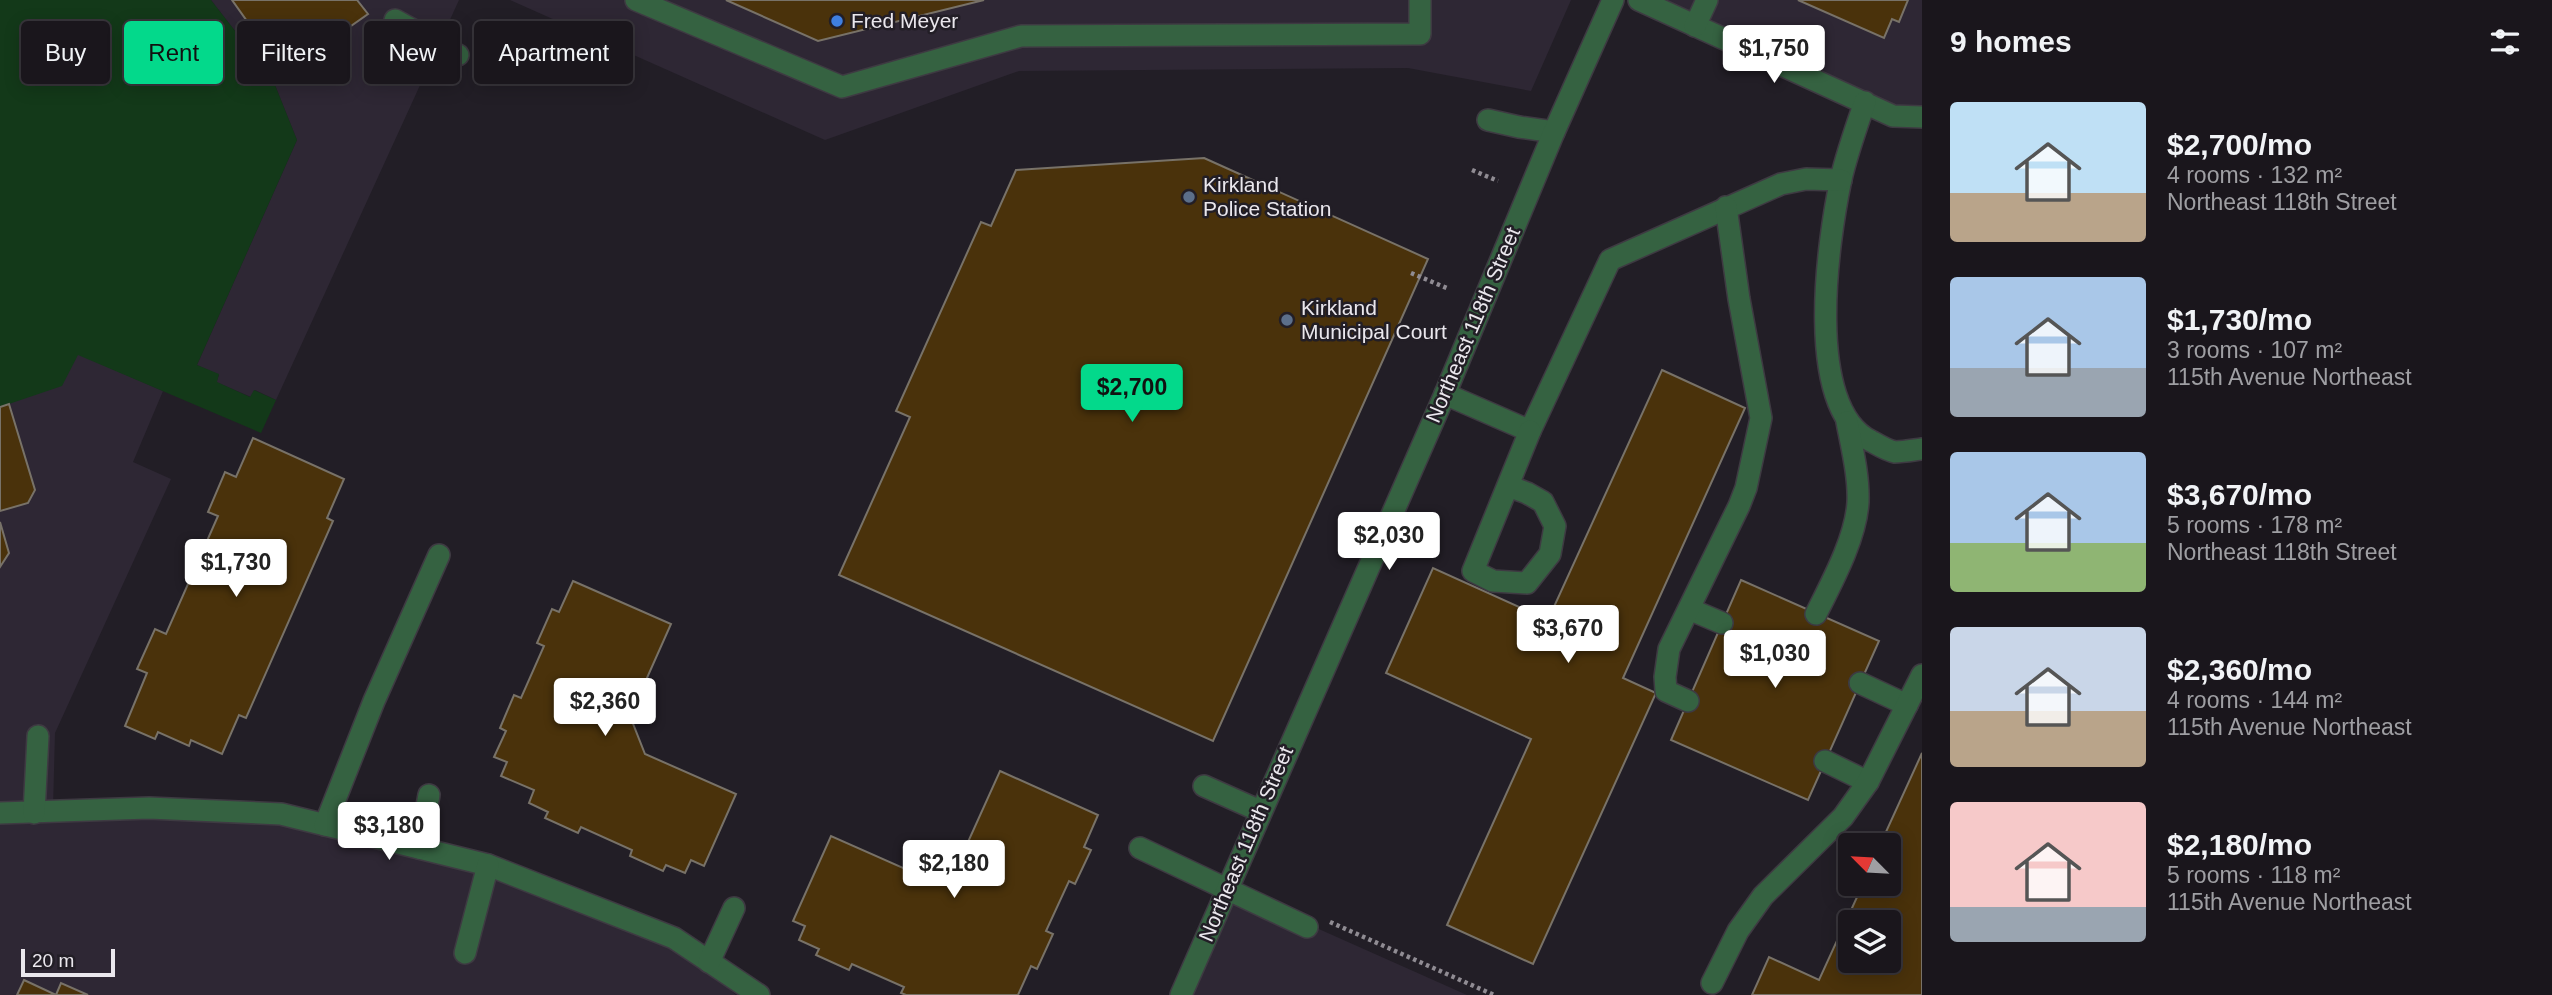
<!DOCTYPE html>
<html lang="en">
<head>
<meta charset="utf-8">
<style>
	body { margin:0; font-family:Arial,sans-serif; background:#231f25; color:#f1f3f6; height:100vh; display:flex; flex-direction:column; font-size:26px; white-space:nowrap }
	* { box-sizing:border-box; margin:0 }
	p { font-size:23px; color:#9f9fa3 }
	.icon { flex:none; width:38px; height:38px; fill:none; stroke:currentColor; stroke-width:2; stroke-linecap:round; stroke-linejoin:round }
	.map { position:relative; flex:1; overflow:hidden }
	.sheet { display:flex; flex-direction:column; background:#1a161c; width:630px }
	.sheet>* { flex:none }
	.top-card { position:absolute; left:21px; top:21px; width:665px; height:63px; display:flex; gap:14px }
	.needle { width:46px; rotate:294deg }
	.controls { position:absolute; left:1838px; top:833px; display:grid; gap:14px }
	.controls a { display:grid; place-items:center; width:63px; height:63px; border-radius:7px; background:#1a161c; box-shadow:0 4px 18px #0003,0 0 0 2px #38353b; font-size:35px }
	.scale { position:absolute; left:21px; bottom:18px; width:94px; box-sizing:border-box; padding-left:7px; border:4px solid #eae7ed; border-top:0; font-size:19px; line-height:24px; white-space:nowrap; color:#eae7ed; -webkit-text-stroke:5px #221e26; paint-order:stroke }
	.price { position:absolute; translate:-50% -60px; padding:0 16px; border-radius:7px; background:#fff; color:#222; font-size:23px; line-height:46px; filter:drop-shadow(0 2px 4px #0008) }
	.price::after { content:''; position:absolute; left:50%; top:42px; width:21px; height:16px; margin-left:-10px; background:inherit; clip-path:polygon(0 0,100% 0,50% 100%) }
	.price.current { background:#03d98b; color:#111 }
	ul { padding:0; list-style:none }
	li { display:flex; align-items:center; gap:21px; height:175px; padding:0 28px }
	li span { display:grid; place-items:center; flex:none; width:196px; height:140px; border-radius:7px; color:#555 }
	li>.icon { margin-inline-start:auto }
	span .icon { width:84px; height:84px; fill:#fffc; stroke-width:1 }
	li b { font-size:30px }
	h2 { display:flex; justify-content:space-between; align-items:center; height:84px; padding:0 28px; font-size:30px }
	.chip { padding:0 24px; border-radius:7px; background:#1a161c; box-shadow:0 4px 18px #0003,0 0 0 2px #38353b; font-size:24px; line-height:63px }
	.chip.current { background:#03d98b; color:#111 }
	main { display:flex; flex:1; min-height:0 }
	.map>svg:first-child { display:block }
</style>
</head>
<body>
<main>
<div class="map">
<svg width="1922" height="995" viewBox="0 0 1922 995">
	<rect width="100%" height="100%" fill="#221e26"/>
	<!-- built -->
	<g fill="#2e2734">
		<path d="M211 0H459L276 400 255 390 251 397 216 382 219 375 197 365 297 140 273 80Z"/>
		<path d="M510 0H1571L1531 91 1408 68 1019 71 825 140Z"/>
		<path d="M1639 0H1922V117Z"/>
		<path d="M78 354 163 391 133 462 171 479 55 733 53 809 281 814 429 844 674 938 736 995H0V407Z"/>
		<path d="M1227 888 1467 995H1181Z"/>
	</g>
	<!-- green -->
	<path fill="#133919" d="M0 0H211L273 80 297 140 197 365 219 374 217 382 250 397 254 390 276 400 261 433 78 355 62 386 0 407Z"/>
	<!-- building -->
	<g fill="#4a320b" stroke="#787268" stroke-width="2" fill-rule="evenodd">
		<path d="M232 0H357L368 14 284 73Z"/>
		<path d="M726 0H984L818 41Z"/>
		<path d="M1798 0H1908L1899 22 1892 19 1884 38Z"/>
		<path d="M1204 158 1428 259 1213 741 839 575 910 417 896 411 981 222 991 226 1016 170Z"/>
		<path d="M1662 370 1745 408 1623 678 1656 693 1533 964 1447 925 1531 739 1386 673 1433 568 1548 620Z"/>
		<path d="M9 404 35 490 28 503 0 511V407Z"/>
		<path d="M253 438 344 479 327 518 333 521 246 718 239 715 222 754 191 740 189 746 158 732 155 739 125 726 147 673 137 669 155 629 166 634 218 516 208 512 225 472 236 477Z"/>
		<path d="M0 522 9 553 0 567Z"/>
		<path d="M1741 580 1879 641 1808 800 1671 740Z"/>
		<path d="M573 581 671 624 630 716 645 754 736 794 704 866 691 860 685 873 666 865 663 871 630 856 632 850 581 827 578 833 545 818 548 812 529 803 534 790 501 776 507 762 494 757 506 731 500 728 514 695 521 698 544 646 537 643 552 609 559 612Z"/>
		<path d="M1922 753V995H1752L1769 957 1819 980 1863 884H1888V845H1880ZM1850 922H1888V961H1850Z"/>
		<path d="M1000 771 1098 815 1084 847 1091 850 1075 884 1069 881 1046 931 1053 934 1037 969 1031 966 1018 995H906L901 993 904 987 852 964 849 970 816 955 819 949 799 940 805 926 793 921 831 836 921 876 959 862Z"/>
		<path d="M24 980 56 995 61 983 88 995H17Z"/>
	</g>
	<g fill="none" stroke-linecap="round" stroke-linejoin="round">
		<defs>
			<g id="minor">
				<path d="M636 0 842 87 1021 36 1420 34V0"/>
				<path d="M1639 0 1893 116 1922 117"/>
				<path d="M395 20 458 55"/>
				<path d="M1695 26 1707 0"/>
				<path d="M1865 102C1856 128 1847 153 1841 179 1828 240 1803 408 1871 441 1878 445 1888 451 1895 452 1904 452 1914 450 1922 449"/>
				<path d="M1488 120 1519 127 1554 132"/>
				<path d="M1445 394 1530 431 1610 260 1781 184 1806 179 1841 180"/>
				<path d="M1508 486 1527 493 1543 502 1555 526 1550 554 1527 583 1493 581 1473 571 1530 431"/>
				<path d="M1689 609 1722 623"/>
				<path d="M1816 614C1832 582 1856 538 1858 502 1859 476 1852 448 1847 422"/>
				<path d="M1860 683 1907 705"/>
				<path d="M1688 701 1666 691 1665 677 1669 649 1739 506 1746 488 1761 418 1739 299 1726 207"/>
				<path d="M1825 761 1868 782"/>
				<path d="M1204 786 1260 811"/>
				<path d="M0 813 149 808 281 814 488 865 674 938 759 995"/>
				<path d="M34 813 38 736"/>
				<path d="M325 825 374 701 439 555"/>
				<path d="M419 848 429 795"/>
				<path d="M1140 848 1307 927"/>
				<path d="M465 953 488 865"/>
				<path d="M709 962 734 908"/>
				<path d="M1712 983 1738 931 1763 896 1843 817 1868 782 1922 675"/>
				<path d="M1181 995 1445 394 1554 132 1613 0"/>
			</g>
		</defs>
		<!-- minor casing -->
		<use href="#minor" stroke="#3e3a42" stroke-width="24"/>
		<!-- path -->
		<g stroke="#908c93" stroke-width="4.5" stroke-dasharray="3.5 3.5" stroke-linecap="butt">
			<path d="M1472 170 1498 181"/>
			<path d="M1411 273 1449 289"/>
			<path d="M1330 922 1494 995"/>
		</g>
		<!-- minor -->
		<use href="#minor" stroke="#356241" stroke-width="21"/>
	</g>
	<!-- markers -->
	<circle fill="#3f7fe0" stroke="#221e26" stroke-width="2.5" cx="837" cy="21" r="7"/>
	<g fill="#5c6f8a" stroke="#221e26" stroke-width="2.5">
		<circle cx="1189" cy="197" r="7"/>
		<circle cx="1287" cy="320" r="7"/>
	</g>
	<g text-anchor="middle" stroke-width="5" stroke-linejoin="round" paint-order="stroke">
		<!-- poi labels -->
		<g font-size="21" fill="#eae7ed" stroke="#221e26" text-anchor="start">
			<text x="851" y="28">Fred Meyer</text>
			<text x="1203" y="192">Kirkland<tspan x="1203" dy="24">Police Station</tspan></text>
			<text x="1301" y="315">Kirkland<tspan x="1301" dy="24">Municipal Court</tspan></text>
		</g>
		<!-- street labels -->
		<g font-size="21" fill="#eae7ed" stroke="#221e26">
			<text transform="translate(1473 325) rotate(-67)" y="7">Northeast 118th Street</text>
			<text transform="translate(1246 844) rotate(-67)" y="7">Northeast 118th Street</text>
		</g>
	</g>
</svg>
<div class="controls">
<a><svg class="needle" viewBox="-14 -14 28 28"><path d="M0-13l5 13h-10z" fill="#e53935"/><path d="M0 13l5-13h-10z" fill="#9f9fa3"/></svg></a>
<a><svg class="icon" aria-label="layers" viewBox="0 0 24 24"><path d="M12 4l9 5-9 5-9-5zM3 14l9 5 9-5"/></svg></a>
</div>
<div class="scale">20 m</div>
<b class="price" style="left:1774px;top:85px">$1,750</b>
<b class="price current" style="left:1132px;top:424px">$2,700</b>
<b class="price" style="left:1389px;top:572px">$2,030</b>
<b class="price" style="left:236px;top:599px">$1,730</b>
<b class="price" style="left:1568px;top:665px">$3,670</b>
<b class="price" style="left:1775px;top:690px">$1,030</b>
<b class="price" style="left:605px;top:738px">$2,360</b>
<b class="price" style="left:389px;top:862px">$3,180</b>
<b class="price" style="left:954px;top:900px">$2,180</b>
<div class="top-card">
<a class="chip">Buy</a>
<a class="chip current">Rent</a>
<a class="chip">Filters</a>
<a class="chip">New</a>
<a class="chip">Apartment</a>
</div>
</div>
<section class="sheet">
<h2>9 homes<svg class="icon" aria-label="filters" viewBox="0 0 24 24"><path d="M4 7h16M4 17h16"/><circle cx="9" cy="7" r="2"/><circle cx="15" cy="17" r="2"/></svg></h2>
<ul>
<li><span style="background:linear-gradient(#bfe0f5 65%,#b9a48a 0)"><svg class="icon" aria-label="home" viewBox="0 0 24 24"><path d="M3 11l9-7 9 7M6 9v11h12V9"/></svg></span><div><b>$2,700/mo</b><p>4 rooms · 132 m²</p><p>Northeast 118th Street</p></div></li>
<li><span style="background:linear-gradient(#a9c7e8 65%,#9aa5b1 0)"><svg class="icon" aria-label="home" viewBox="0 0 24 24"><path d="M3 11l9-7 9 7M6 9v11h12V9"/></svg></span><div><b>$1,730/mo</b><p>3 rooms · 107 m²</p><p>115th Avenue Northeast</p></div></li>
<li><span style="background:linear-gradient(#a9c7e8 65%,#8fb573 0)"><svg class="icon" aria-label="home" viewBox="0 0 24 24"><path d="M3 11l9-7 9 7M6 9v11h12V9"/></svg></span><div><b>$3,670/mo</b><p>5 rooms · 178 m²</p><p>Northeast 118th Street</p></div></li>
<li><span style="background:linear-gradient(#c9d6e8 60%,#b9a48a 0)"><svg class="icon" aria-label="home" viewBox="0 0 24 24"><path d="M3 11l9-7 9 7M6 9v11h12V9"/></svg></span><div><b>$2,360/mo</b><p>4 rooms · 144 m²</p><p>115th Avenue Northeast</p></div></li>
<li><span style="background:linear-gradient(#f6c9c9 75%,#9aa5b1 0)"><svg class="icon" aria-label="home" viewBox="0 0 24 24"><path d="M3 11l9-7 9 7M6 9v11h12V9"/></svg></span><div><b>$2,180/mo</b><p>5 rooms · 118 m²</p><p>115th Avenue Northeast</p></div></li>
</ul>
</section>
</main>
</body>
</html>
